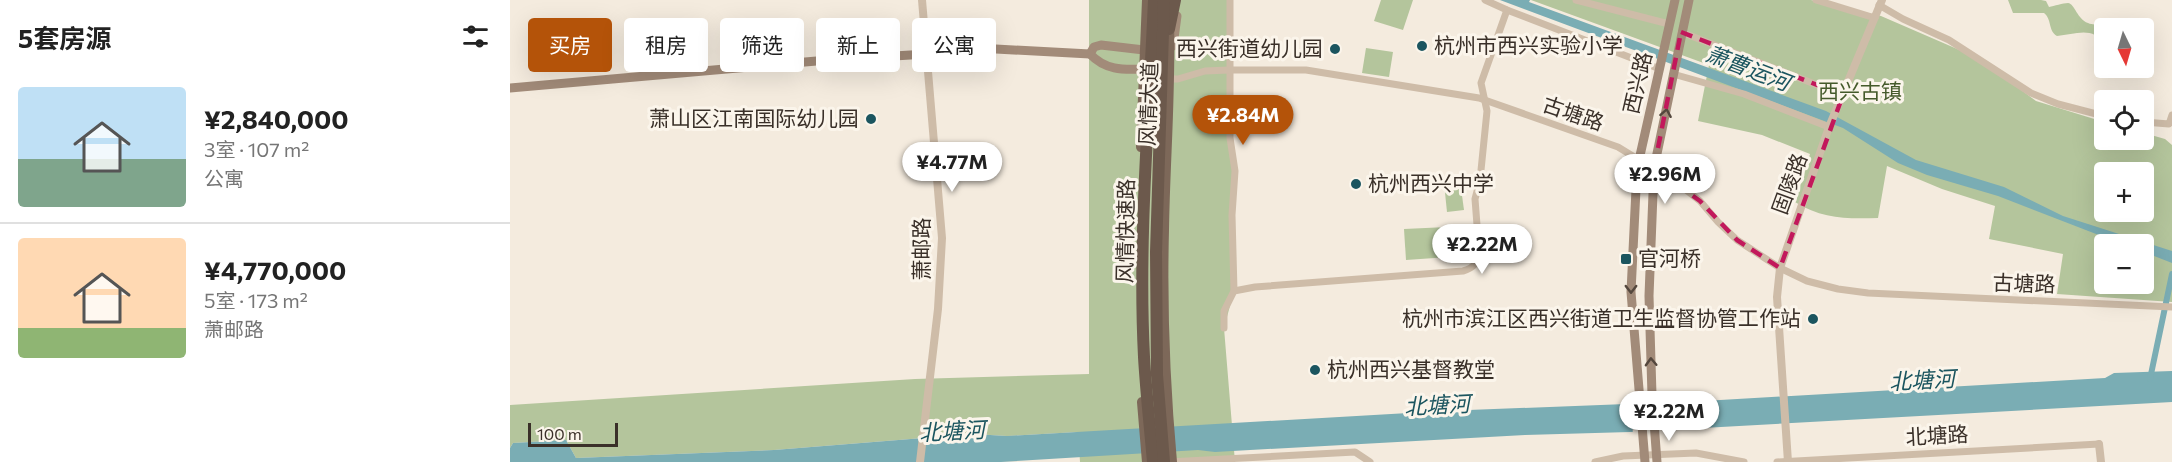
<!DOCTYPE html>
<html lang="zh">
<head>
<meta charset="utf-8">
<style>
	body { margin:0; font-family:Commissioner,"Noto Sans SC",sans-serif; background:#f2f2f2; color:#222; height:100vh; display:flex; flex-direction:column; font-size:22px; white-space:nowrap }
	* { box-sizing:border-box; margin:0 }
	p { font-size:20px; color:#767676 }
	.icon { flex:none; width:33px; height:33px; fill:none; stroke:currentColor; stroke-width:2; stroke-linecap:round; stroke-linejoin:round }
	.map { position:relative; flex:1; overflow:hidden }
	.side { display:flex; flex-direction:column; background:#fff; width:510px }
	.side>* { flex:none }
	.guide { position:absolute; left:18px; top:18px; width:570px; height:54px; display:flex; gap:12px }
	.needle { width:39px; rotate:175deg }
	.buttons { position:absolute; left:1584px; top:18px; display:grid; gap:12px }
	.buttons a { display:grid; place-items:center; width:60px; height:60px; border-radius:6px; background:#fff; box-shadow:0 6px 24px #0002; font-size:30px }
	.scale { position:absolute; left:18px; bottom:15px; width:90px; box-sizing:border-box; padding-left:6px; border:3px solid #3a3029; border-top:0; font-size:16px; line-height:21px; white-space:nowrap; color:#3a3029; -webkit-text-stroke:4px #fbf5eb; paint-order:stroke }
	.price { position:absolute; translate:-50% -51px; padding:0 14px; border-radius:21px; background:#fff; color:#222; font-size:20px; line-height:39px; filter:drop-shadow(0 2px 3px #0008) }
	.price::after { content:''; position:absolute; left:50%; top:36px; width:18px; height:14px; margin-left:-9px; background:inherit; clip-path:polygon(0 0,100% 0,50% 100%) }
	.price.on { background:#b45309; color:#fff }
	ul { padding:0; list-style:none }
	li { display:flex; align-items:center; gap:18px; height:150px; padding:0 18px }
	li+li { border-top:2px solid #e0e0e0 }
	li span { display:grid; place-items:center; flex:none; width:168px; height:120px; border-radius:6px; color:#555 }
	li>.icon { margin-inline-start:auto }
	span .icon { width:72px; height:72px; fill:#fffc; stroke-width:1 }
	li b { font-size:26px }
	h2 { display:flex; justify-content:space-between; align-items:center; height:72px; padding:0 18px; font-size:26px }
	.tag { padding:0 21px; border-radius:6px; background:#fff; box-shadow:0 6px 24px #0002; font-size:21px; line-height:54px }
	.tag.on { background:#b45309; color:#fff }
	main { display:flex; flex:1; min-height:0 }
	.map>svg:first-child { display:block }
</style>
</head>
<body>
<main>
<section class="side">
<h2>5套房源<svg class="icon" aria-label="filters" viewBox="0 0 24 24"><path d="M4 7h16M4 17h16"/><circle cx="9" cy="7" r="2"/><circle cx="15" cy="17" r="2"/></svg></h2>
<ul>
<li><span style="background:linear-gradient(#bfe0f5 60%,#7fa58c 0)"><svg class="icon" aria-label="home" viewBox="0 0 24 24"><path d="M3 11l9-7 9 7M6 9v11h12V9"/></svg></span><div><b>¥2,840,000</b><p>3室 · 107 m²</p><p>公寓</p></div></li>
<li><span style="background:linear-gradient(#ffd9b3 75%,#8fb573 0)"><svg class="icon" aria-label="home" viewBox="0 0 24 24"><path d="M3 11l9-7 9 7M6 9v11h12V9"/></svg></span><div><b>¥4,770,000</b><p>5室 · 173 m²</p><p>萧邮路</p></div></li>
</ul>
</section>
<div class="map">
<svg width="1662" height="462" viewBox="0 0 1662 462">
	<rect width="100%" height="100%" fill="#f4ebde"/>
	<!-- green -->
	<g fill="#b4c59c" fill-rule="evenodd">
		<path d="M579 0H720L719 70 725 171 724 291 714 328 725 462H570L568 432 497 436 463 434 264 450 66 458 56 440 3 443 0 448V405L405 379 579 374Z"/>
		<path d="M871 0H903L893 30 864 21Z"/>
		<path d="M1021 0H1301L1371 16 1468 58 1526 101 1594 122V140H1634V133L1655 139 1662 145V302L1547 294 1553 254 1479 239 1485 206 1432 189 1377 166 1368 218C1337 219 1312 219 1285 202L1300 154 1252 135 1188 121 1199 65ZM1594 172H1634V212H1594ZM1594 244H1634V284H1594Z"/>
		<path d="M1498 0H1531L1536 1 1539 7C1544 6 1553 3 1558 3 1565 4 1567 19 1578 23 1591 29 1603 13 1612 28H1594V44C1584 26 1565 34 1547 36 1538 31 1542 19 1534 13H1503Z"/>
		<path d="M856 48 883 52 879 77 852 73Z"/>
		<path d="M950 181 954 210 937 212 934 183Z"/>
		<path d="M937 227 939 257 896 260 894 229Z"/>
	</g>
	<!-- water -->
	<g fill="#7aadb4">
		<path d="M990 0H1020L1019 2 1316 111 1406 160 1494 187 1553 216 1662 251V263L1634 252V244H1612L1488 196 1417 175 1388 163 1333 128Z"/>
		<path d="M1662 371V402L1120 432 1015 435 705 452 688 450 491 462H0V448L3 443 56 440 66 458 264 450 463 434 497 436 933 411 1193 401 1595 378 1604 373Z"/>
	</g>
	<!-- pier -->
	<path fill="#f4ebde" d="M1150 400 1153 434 1123 435 1121 401Z"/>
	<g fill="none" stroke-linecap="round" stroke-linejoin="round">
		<!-- canal -->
		<path stroke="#7aadb4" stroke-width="6" d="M1640 379 1662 274"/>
		<!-- minor -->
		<g stroke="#cebca8" stroke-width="7">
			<path d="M720 0V138L725 171 722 215 724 291"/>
			<path d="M975 0 997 10 1150 69"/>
			<path d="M1066 0 1159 24"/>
			<path d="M1306 0 1365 18"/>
			<path d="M1369 5 1393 19 1439 40 1521 93 1548 104 1594 116"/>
			<path d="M1171 32 1333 95"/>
			<path d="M1163 74 1234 94 1319 127"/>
			<path d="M656 79H668L695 71 719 70H796L969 98 1108 147 1170 185 1190 201 1208 222 1227 240 1270 268 1297 281 1328 289 1358 293 1662 307"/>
			<path d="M1634 122 1659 124 1662 115"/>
			<path d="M714 328V311L724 291 745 287 953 271C964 268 969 262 969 251L965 199 970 180 977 111 971 83 997 10"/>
			<path d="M658 462 845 452 860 462"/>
			<path d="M1085 462 1113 456 1186 453 1234 462"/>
			<path d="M1267 462 1589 444"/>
		</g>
		<!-- tertiary -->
		<g stroke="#cebca8" stroke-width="8">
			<path d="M1589 444 1591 462"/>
			<path d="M410 462 428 309 432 238 412 0"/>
			<path d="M1278 462 1267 297 1270 268 1319 127 1372 0"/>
		</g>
		<!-- secondary -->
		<g stroke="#a28b79" stroke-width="9">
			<path d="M663 46 667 16"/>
			<path d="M633 69C612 70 595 70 580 54L584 47 591 45 634 50"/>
			<path d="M0 88 318 60 417 54 468 48 580 54"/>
			<path d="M1135 462 1121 292 1126 189 1129 160 1165 0"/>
			<path d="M1147 462 1142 395 1139 296 1144 168 1179 0"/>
		</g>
		<!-- primary -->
		<g stroke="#7d6859" stroke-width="10">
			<path d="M659 21C661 91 655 161 654 230 652 308 655 385 662 462"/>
			<path d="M631 147 637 0"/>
			<path d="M632 402 637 462"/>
		</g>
		<!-- trunk -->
		<g stroke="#6c594c" stroke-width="12">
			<path d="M659 29 665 0"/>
			<path d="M643 462C640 427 636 392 634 357 628 238 639 119 644 0"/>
			<path d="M654 462 647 375 646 252 654 0"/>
		</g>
	</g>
	<!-- one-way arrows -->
	<defs><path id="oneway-chevron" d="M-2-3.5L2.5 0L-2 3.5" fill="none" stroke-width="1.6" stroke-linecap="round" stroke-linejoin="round" transform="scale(1.5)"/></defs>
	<g stroke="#54473d">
		<use href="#oneway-chevron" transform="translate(1156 113) rotate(-80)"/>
		<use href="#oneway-chevron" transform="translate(1121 289) rotate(90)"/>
		<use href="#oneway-chevron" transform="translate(1141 362) rotate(-92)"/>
	</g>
	<!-- marked area -->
	<path fill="none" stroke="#c2185b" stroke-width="4.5" stroke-dasharray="12 8" stroke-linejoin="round" d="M1171 32 1333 95 1270 268 1227 240 1190 201 1144 168Z"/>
	<!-- markers -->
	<g fill="#1b555f" stroke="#fbf5eb" stroke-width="2">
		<circle cx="912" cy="46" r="6"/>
		<circle cx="825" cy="49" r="6"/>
		<circle cx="361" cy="119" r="6"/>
		<circle cx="846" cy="184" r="6"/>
		<rect x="1110" y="253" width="12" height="12" rx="3"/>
		<circle cx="1303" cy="319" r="6"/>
		<circle cx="805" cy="370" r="6"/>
	</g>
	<g text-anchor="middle" stroke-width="6" stroke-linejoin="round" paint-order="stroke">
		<!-- poi labels -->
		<g font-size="21" fill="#3a3029" stroke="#fbf5eb" text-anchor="start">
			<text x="924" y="53">杭州市西兴实验小学</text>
			<text x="813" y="56" text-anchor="end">西兴街道幼儿园</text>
			<text x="349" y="126" text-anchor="end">萧山区江南国际幼儿园</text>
			<text x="858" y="191">杭州西兴中学</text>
			<text x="1128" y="266">官河桥</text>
			<text x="1291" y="326" text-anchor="end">杭州市滨江区西兴街道卫生监督协管工作站</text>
			<text x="817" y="377">杭州西兴基督教堂</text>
		</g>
		<!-- street labels -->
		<g font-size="21" fill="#3a3029" stroke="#fbf5eb">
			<text transform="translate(1128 83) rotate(-77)" y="7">西兴路</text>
			<text transform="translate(639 104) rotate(-88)" y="7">风情大道</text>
			<text transform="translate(1063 114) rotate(19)" y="7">古塘路</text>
			<text transform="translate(1280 184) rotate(-70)" y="7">固陵路</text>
			<text transform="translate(616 231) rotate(-89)" y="7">风情快速路</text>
			<text transform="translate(412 249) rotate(-90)" y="7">萧邮路</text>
			<text transform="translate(1514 284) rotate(2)" y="7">古塘路</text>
			<text transform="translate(1427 436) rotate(-3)" y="7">北塘路</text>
		</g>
		<!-- park labels -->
		<g font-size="21" fill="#455a2b" stroke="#fbf5eb">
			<text x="1350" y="99">西兴古镇</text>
		</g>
		<!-- water labels -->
		<g font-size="22" font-style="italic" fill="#1b555f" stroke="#fbf5eb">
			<text transform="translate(1238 68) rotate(21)" y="8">萧曹运河</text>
			<text transform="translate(1412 380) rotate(-3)" y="8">北塘河</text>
			<text transform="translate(927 405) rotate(-3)" y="8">北塘河</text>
			<text transform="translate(442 431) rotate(-3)" y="8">北塘河</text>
		</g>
	</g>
</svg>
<div class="buttons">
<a><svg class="needle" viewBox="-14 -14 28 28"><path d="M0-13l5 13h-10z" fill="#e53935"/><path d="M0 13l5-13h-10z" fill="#767676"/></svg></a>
<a><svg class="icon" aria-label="locate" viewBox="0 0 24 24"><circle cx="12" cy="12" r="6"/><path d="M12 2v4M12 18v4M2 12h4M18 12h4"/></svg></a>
<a>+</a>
<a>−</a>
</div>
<div class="scale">100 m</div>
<b class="price on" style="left:733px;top:146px">¥2.84M</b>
<b class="price" style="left:442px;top:193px">¥4.77M</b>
<b class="price" style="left:1155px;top:205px">¥2.96M</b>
<b class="price" style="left:972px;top:275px">¥2.22M</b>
<b class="price" style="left:1159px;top:442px">¥2.22M</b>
<div class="guide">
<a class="tag on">买房</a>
<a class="tag">租房</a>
<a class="tag">筛选</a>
<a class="tag">新上</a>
<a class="tag">公寓</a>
</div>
</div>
</main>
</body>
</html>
